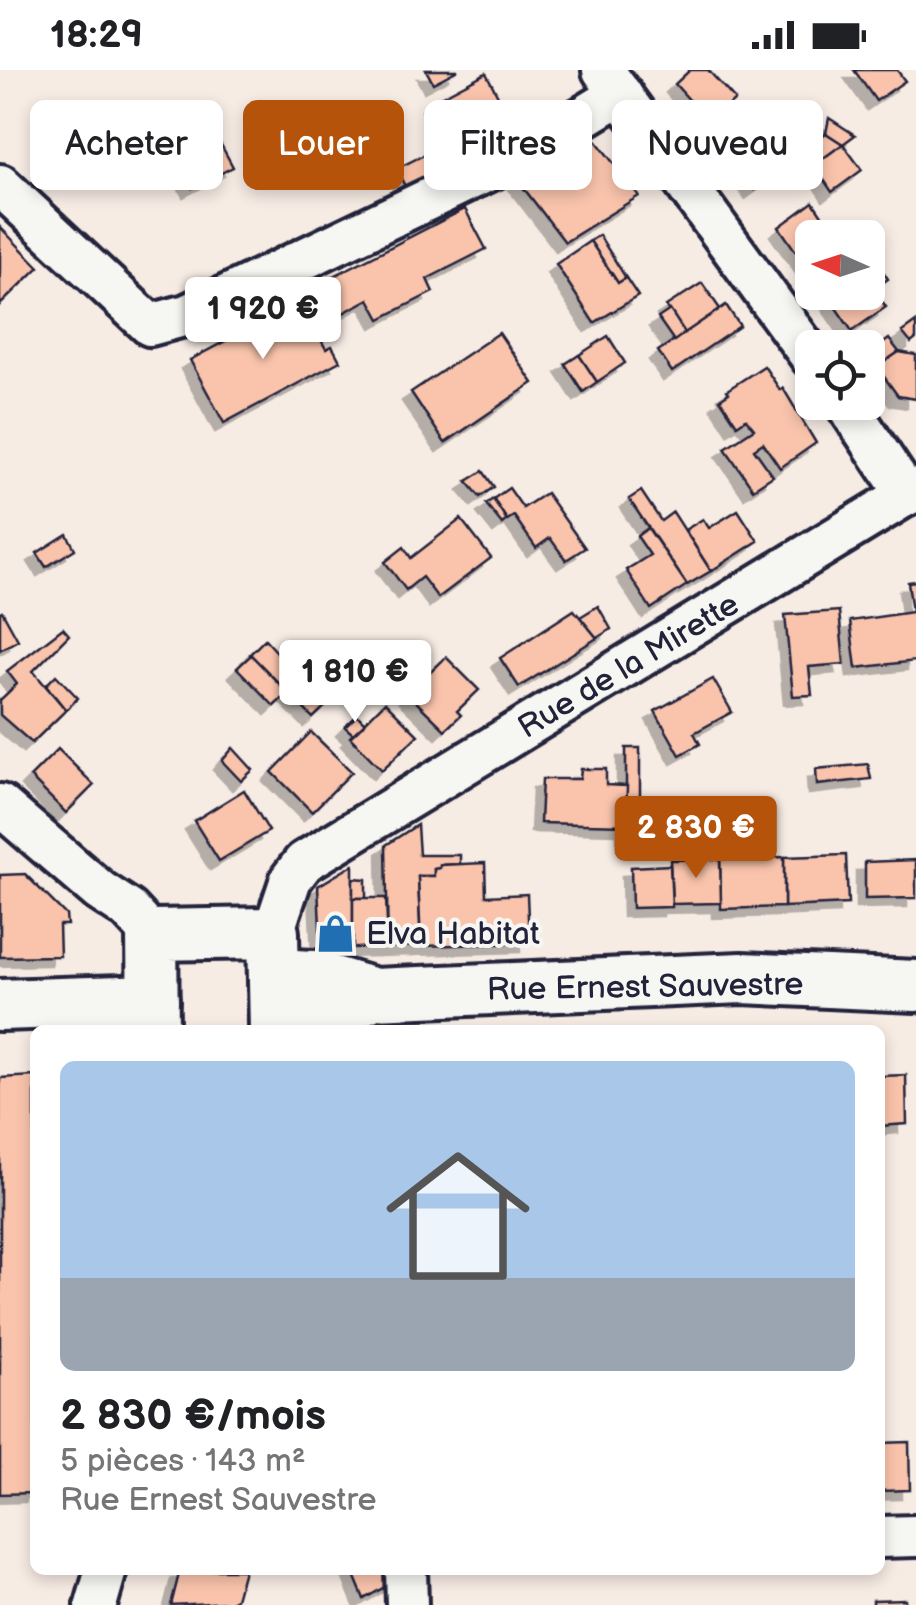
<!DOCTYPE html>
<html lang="fr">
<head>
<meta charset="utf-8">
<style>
	body { margin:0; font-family:"Balsamiq Sans",sans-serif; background:#f2f2f2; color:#202124; height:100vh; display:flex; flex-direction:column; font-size:38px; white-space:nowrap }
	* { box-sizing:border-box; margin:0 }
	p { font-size:32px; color:#757577 }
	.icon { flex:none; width:55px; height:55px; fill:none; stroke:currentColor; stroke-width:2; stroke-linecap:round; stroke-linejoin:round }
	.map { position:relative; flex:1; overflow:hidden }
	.details { position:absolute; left:30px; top:955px; width:855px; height:550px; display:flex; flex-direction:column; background:#fff; border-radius:15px; box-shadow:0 5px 15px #0003 }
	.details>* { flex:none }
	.guide { position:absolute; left:30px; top:30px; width:858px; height:90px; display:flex; gap:20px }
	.needle { width:65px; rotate:273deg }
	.fabs { position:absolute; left:795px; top:150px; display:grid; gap:20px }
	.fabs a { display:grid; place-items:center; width:90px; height:90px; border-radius:15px; background:#fff; box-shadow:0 5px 15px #0003; font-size:50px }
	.price { position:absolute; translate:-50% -85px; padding:0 22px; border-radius:10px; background:#fff; color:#222; font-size:32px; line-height:65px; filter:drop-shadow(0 2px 5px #0008) }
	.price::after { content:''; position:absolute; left:50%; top:60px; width:30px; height:22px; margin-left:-15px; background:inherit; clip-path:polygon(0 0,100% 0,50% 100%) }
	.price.active { background:#b45309; color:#fff }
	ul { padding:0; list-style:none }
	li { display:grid; align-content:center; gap:20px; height:530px; padding:0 30px }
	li+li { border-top:2px solid #e0e0e0 }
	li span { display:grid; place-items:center; height:310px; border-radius:15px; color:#555 }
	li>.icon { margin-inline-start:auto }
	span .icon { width:180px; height:180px; fill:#fffc; stroke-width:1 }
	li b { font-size:42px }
	.chip { padding:0 35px; border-radius:15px; background:#fff; box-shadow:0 5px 15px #0003; font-size:35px; line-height:90px }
	.chip.active { background:#b45309; color:#fff }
	.status { display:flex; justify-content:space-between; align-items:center; height:70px; padding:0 50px; background:#fff; direction:ltr }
	.status svg { height:28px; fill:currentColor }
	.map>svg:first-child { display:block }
</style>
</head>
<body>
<div class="status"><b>18:29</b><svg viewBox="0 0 49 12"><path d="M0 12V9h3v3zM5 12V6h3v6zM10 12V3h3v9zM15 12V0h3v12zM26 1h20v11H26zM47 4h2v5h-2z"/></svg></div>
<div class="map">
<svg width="916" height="1535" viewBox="0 0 916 1535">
	<defs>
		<filter id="shadow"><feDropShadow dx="-9" dy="9" stdDeviation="0" flood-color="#0004"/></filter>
	</defs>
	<rect width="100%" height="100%" fill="#f7ece4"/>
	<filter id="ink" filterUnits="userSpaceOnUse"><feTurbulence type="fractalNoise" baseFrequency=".01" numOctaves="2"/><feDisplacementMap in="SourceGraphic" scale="20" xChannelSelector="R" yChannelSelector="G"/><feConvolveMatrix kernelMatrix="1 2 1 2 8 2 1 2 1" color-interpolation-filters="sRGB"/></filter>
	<g filter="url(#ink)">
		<!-- building -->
		<g fill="#fac4ac" stroke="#22223b" stroke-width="2.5" filter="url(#shadow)">
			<path d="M426 0H458L433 13Z"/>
			<path d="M690 0H708L735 30 710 53 675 14Z"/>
			<path d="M854 0H897L905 11 876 31Z"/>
			<path d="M486 3 498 26 493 29 497 37 507 31 514 44 475 65 469 54 453 62 446 61 431 32Z"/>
			<path d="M567 33 639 126 565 172 489 73Z"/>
			<path d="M199 34 233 97 192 118 158 55Z"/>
			<path d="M760 46 790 89 826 63 843 74 799 106 790 94 754 120 721 74Z"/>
			<path d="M829 48 855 65 843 74 826 63Z"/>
			<path d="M843 74 862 100 832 122 814 95Z"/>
			<path d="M430 82 439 101 406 118 396 99Z"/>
			<path d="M813 132 837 168H812V205L779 157Z"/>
			<path d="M465 139 486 179 427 209 433 222 380 249 369 229 343 243 326 210Z"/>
			<path d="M0 157 39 197 0 235Z"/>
			<path d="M599 165 626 208 618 213 590 171Z"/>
			<path d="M590 171 618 213 626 208 638 226 594 253 556 194Z"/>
			<path d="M868 179 888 209 874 219 868 210Z"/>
			<path d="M868 210 886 237 852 261 825 222H868Z"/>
			<path d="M702 213 720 239 685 263 666 236Z"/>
			<path d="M300 231 326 279 332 276 340 291 224 353 190 290Z"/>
			<path d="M726 235 740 256 672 302 658 281Z"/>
			<path d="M670 240 685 263 674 271 658 248Z"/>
			<path d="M916 252V269L911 273 902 262Z"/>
			<path d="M499 263 533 313 445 373 411 322Z"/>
			<path d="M608 266 625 293 597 312 579 285Z"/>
			<path d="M889 269 899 282 877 297 869 284Z"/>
			<path d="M899 282 916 285V329L898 326 877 297Z"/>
			<path d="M579 285 597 312 583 322 565 294Z"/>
			<path d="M764 296 780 320 783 318 816 373 780 398 763 373 754 379 773 406 753 419 725 378 754 359 746 349 737 355 720 329 729 323 727 320Z"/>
			<path d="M483 401 494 417 480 427 467 411Z"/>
			<path d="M509 418 523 438 546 423 585 478 566 490 550 468 536 478 514 446 507 450 493 429Z"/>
			<path d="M641 421 661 451 673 442 711 501 687 515 629 429Z"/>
			<path d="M493 429 507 450 502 454 486 434Z"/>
			<path d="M738 440 758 471 711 501 685 460 703 449 709 458Z"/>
			<path d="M461 449 491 488 438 528 422 507 406 520 385 492 404 477 411 488Z"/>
			<path d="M648 458 687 515 651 539 626 500 650 485 637 466Z"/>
			<path d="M67 464 75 479 46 497 37 483Z"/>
			<path d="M916 511V591L856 598 850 551 912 542 908 512Z"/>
			<path d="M598 536 611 559 597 568 580 547Z"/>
			<path d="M574 540 597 568 519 617 500 588Z"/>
			<path d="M2 541 18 570 0 580V542Z"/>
			<path d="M839 541 844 594 809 597 812 625 793 626 785 545Z"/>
			<path d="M63 558 69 565 33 601 66 640 32 673 0 645V630L17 614 7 601Z"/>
			<path d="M265 569 308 616 311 613 330 632 313 648 250 584Z"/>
			<path d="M251 585 288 623 274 636 237 598Z"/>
			<path d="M446 587 479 620 457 641 461 645 445 660 408 624Z"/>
			<path d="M56 605 78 628 66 640 46 615Z"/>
			<path d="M713 609 732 642 694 663 700 674 680 685 655 641Z"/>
			<path d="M385 632 418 665 382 700 350 667Z"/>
			<path d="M357 645 365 653 353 664 345 657Z"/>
			<path d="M311 662 352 702 312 742 272 702Z"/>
			<path d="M233 678 253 700 241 711 222 691Z"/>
			<rect x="626" y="678" width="14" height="93"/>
			<path d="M58 679 94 715 66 743 30 707Z"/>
			<path d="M868 694 871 709 817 715 816 699Z"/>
			<path d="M581 699H606V715L627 716 626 755 540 753 542 709H580Z"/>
			<path d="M244 720 269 761 219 791 194 751Z"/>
			<path d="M417 755 419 785H460V794L440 795V798L434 799V806H418L421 876 388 877 386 775Z"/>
			<path d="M846 785 848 834 784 837V787Z"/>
			<path d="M784 787V837L721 839 720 789Z"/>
			<path d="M720 789 721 833 672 834 670 790Z"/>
			<path d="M916 790V828L865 829V792Z"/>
			<path d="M485 793 486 826 527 824 529 873 421 876 418 806H434V799L440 798V795Z"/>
			<path d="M353 795V878H321L318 816Z"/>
			<path d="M670 795 672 837 632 838 631 797Z"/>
			<path d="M25 804 66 845 67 855H59L60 886 0 887V805Z"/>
			<path d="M353 808 366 809V828H353Z"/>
			<path d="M353 828H386L388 877 353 878Z"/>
			<path d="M906 1005 907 1054 880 1056V1006Z"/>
			<path d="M35 1006V1423L0 1424V1008Z"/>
			<path d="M909 1372 910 1420 880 1421V1373Z"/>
			<path d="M180 1500H244L236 1529 231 1532 171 1535Z"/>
			<path d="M352 1500H393V1512L364 1529Z"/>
			<path d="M905 1529V1535H873V1530Z"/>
		</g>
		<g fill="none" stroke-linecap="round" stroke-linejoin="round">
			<!-- minor-tunnel -->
			<path stroke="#ccc4c2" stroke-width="40" stroke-dasharray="40 20" stroke-linecap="butt" d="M504 93 580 49"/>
			<defs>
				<g id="minor">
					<path d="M603 0 812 288"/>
					<path d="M580 49 621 24"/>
					<path d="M0 115 150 255 187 245 504 93"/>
					<path d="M845 332 907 425"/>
					<path d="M0 735 100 821 129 840 152 865"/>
					<path d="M273 863 291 809 304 792 916 419"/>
					<path d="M880 1467 916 1466"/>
					<path d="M406 1500 407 1535"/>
					<path d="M96 1535 106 1500"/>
				</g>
				<g id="major">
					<path d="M274 904 313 906 374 924 742 908 916 916"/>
					<path d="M0 935 153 930"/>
					<path d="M275 958 313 951 374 924"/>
					<path d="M153 960 152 865 273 863 275 960"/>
				</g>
			</defs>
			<!-- minor casing -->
			<use href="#minor" stroke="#22223b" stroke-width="48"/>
			<!-- major casing -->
			<use href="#major" stroke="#22223b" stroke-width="58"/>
			<!-- minor -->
			<use href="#minor" stroke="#f6f6f2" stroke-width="40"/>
			<!-- major -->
			<use href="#major" stroke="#f6f6f2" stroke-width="50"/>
		</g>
	</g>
	<!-- icons -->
	<defs>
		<symbol id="shop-bare" viewBox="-9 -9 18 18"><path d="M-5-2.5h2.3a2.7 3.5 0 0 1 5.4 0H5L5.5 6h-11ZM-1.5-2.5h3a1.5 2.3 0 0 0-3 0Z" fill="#1f6fb2" stroke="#f6f6f2" stroke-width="2.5" paint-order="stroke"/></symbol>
	</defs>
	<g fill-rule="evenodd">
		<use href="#shop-bare" x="308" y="836" width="55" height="55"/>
	</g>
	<g text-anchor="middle" stroke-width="8" stroke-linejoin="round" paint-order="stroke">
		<!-- street labels -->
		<g font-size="32" fill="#22223b" stroke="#f6f6f2">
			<text transform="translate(628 595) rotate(-31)" y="11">Rue de la Mirette</text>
			<text transform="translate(645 916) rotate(-1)" y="11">Rue Ernest Sauvestre</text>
		</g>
		<!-- poi labels -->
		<g font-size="32" fill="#22223b" stroke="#f6f6f2" text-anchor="start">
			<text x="366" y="874">Elva Habitat</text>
		</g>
	</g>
</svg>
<div class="fabs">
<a><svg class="needle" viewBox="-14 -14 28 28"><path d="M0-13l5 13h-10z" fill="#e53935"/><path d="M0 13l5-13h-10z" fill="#757577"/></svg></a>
<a><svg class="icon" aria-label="locate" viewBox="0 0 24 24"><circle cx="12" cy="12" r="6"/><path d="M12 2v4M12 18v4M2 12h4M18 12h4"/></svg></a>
</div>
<b class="price" style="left:263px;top:292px">1 920 €</b>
<b class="price" style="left:355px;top:655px">1 810 €</b>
<b class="price active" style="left:696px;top:811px">2 830 €</b>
<div class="guide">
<a class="chip">Acheter</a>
<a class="chip active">Louer</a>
<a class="chip">Filtres</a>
<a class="chip">Nouveau</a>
</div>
<section class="details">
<ul>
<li><span style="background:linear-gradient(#a9c7e8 70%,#9aa5b1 0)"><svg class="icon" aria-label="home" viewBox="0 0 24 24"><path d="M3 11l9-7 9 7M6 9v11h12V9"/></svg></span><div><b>2 830 €/mois</b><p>5 pièces · 143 m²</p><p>Rue Ernest Sauvestre</p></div></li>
</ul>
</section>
</div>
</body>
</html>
